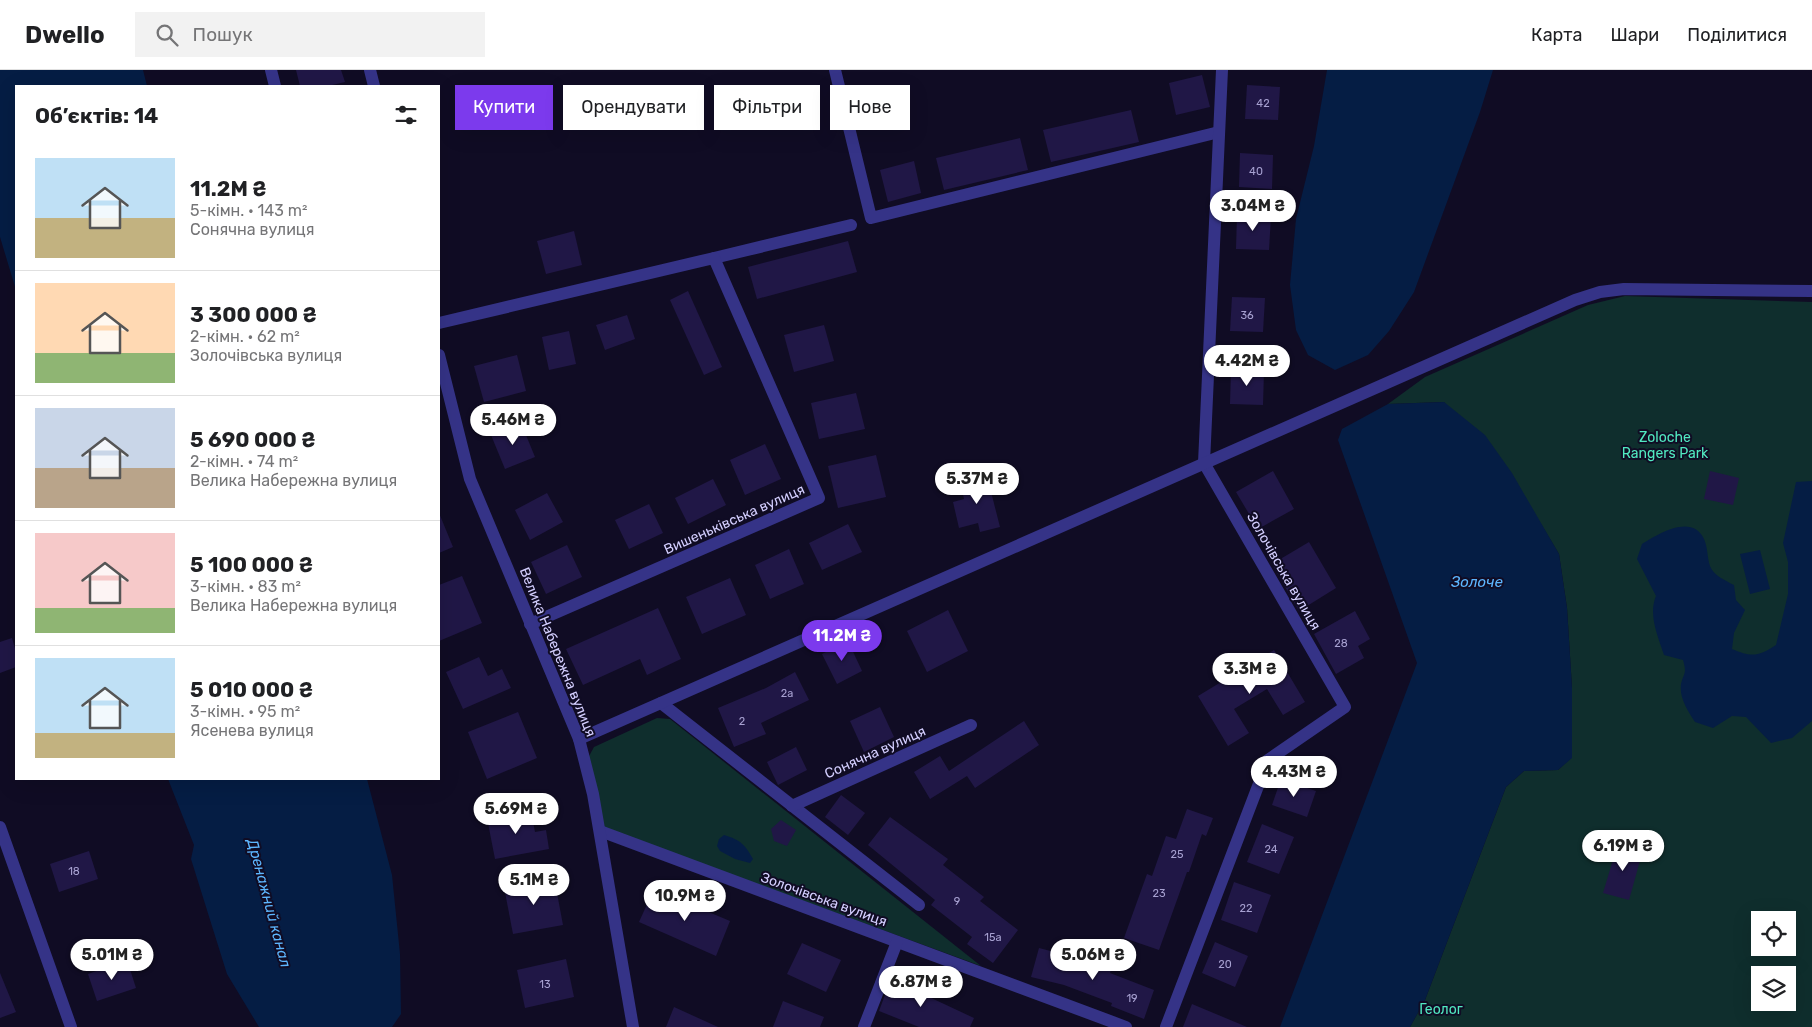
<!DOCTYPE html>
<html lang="uk">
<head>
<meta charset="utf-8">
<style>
	body { margin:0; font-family:Rubik,sans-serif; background:#f2f2f2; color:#202124; height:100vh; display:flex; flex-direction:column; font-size:19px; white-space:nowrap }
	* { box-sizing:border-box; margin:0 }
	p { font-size:16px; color:#757577 }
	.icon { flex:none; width:28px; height:28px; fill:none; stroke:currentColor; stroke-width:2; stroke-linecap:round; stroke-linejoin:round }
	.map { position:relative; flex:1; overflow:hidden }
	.panel { position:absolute; left:15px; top:15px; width:425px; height:695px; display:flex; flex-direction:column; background:#fff; border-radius:0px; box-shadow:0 5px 20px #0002 }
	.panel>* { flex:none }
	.hud { position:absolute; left:455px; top:15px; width:475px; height:45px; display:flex; gap:10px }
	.controls { position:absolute; left:1751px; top:841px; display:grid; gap:10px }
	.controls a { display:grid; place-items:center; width:45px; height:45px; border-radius:0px; background:#fff; box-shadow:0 5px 20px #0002; font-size:25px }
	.price { position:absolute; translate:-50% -42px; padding:0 11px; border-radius:18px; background:#fff; color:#222; font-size:16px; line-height:32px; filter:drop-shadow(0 1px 2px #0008) }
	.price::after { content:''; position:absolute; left:50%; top:30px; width:15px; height:11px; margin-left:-8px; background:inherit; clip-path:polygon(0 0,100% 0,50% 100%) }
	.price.on { background:#7c3aed; color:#fff }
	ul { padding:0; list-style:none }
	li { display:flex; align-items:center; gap:15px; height:125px; padding:0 20px }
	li+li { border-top:1px solid #e0e0e0 }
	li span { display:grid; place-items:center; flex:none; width:140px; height:100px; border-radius:0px; color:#555 }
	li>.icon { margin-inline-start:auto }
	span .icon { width:60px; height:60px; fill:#fffc; stroke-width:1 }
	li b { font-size:21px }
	h2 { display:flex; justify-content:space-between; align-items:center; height:60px; padding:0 20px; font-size:21px }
	.pill { padding:0 18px; border-radius:0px; background:#fff; box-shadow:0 5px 20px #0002; font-size:18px; line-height:45px }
	.pill.on { background:#7c3aed; color:#fff }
	header { display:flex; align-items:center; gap:30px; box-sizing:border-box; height:70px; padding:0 25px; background:#fff; border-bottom:1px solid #e0e0e0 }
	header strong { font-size:24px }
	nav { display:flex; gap:28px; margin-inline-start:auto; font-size:18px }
	.search { width:350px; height:45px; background:#f2f2f2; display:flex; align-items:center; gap:12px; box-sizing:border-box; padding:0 18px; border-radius:0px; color:#757577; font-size:19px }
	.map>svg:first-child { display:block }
</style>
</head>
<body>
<header>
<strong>Dwello</strong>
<div class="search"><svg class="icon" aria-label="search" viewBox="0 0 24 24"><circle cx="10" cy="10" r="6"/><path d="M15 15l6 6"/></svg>Пошук</div>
<nav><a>Карта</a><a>Шари</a><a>Поділитися</a></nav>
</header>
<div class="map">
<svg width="1812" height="957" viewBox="0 0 1812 957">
	<rect width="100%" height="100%" fill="#100c24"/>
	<!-- green -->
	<g fill="#0f2e2d" fill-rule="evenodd">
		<path d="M1625 226 1812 232V957H1410L1425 930 1506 717 1524 701 1558 700 1571 688 1572 618 1567 538 1559 484 1541 454 1444 332 1388 334 1425 307 1588 235ZM1760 850H1788V878H1760ZM1760 905H1788V932H1760Z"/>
		<path d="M657 648 670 649 981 896 604 758 588 688 594 677Z"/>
	</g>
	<!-- water -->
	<g fill="#051d44">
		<path d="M0 0H143L147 16H16V220L0 167Z"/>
		<path d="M1327 0H1493L1480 42 1414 222 1389 261 1368 285 1335 300 1308 285 1296 260 1290 215 1296 149 1314 76Z"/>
		<path d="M1444 332 1485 365 1512 403 1559 484 1567 538 1572 618V688L1558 700 1524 701 1506 717 1425 930 1410 957H1280L1417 593 1338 370 1342 359 1388 334Z"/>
		<path d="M1812 411V651L1792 668 1771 673 1746 647 1732 646 1713 658 1695 652C1688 641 1679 628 1681 614 1684 602 1687 604 1683 590L1664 585C1658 566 1648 545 1656 526L1637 489 1642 474C1658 464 1692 443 1704 469 1708 478 1707 487 1710 496 1713 505 1726 511 1734 515L1736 530 1745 540 1734 563 1732 579C1751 587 1758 587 1776 575L1788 524V492L1783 473 1796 412Z"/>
		<path d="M1760 480 1770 519 1750 524 1740 484Z"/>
		<path d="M168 709H367L392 805 400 884 401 944 392 957H259L227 904 191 789 194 775Z"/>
		<path d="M724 765C741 770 745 775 753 789L750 793 735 789 720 781 717 776 719 769Z"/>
	</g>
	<!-- building -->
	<g fill="#201746">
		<path d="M296 0H341L345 12 328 16H300Z"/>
		<path d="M1202 5 1210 37 1176 45 1169 13Z"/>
		<path d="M1247 15 1280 17 1278 50 1245 49Z"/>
		<path d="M1131 40 1139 72 1051 92 1043 60Z"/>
		<path d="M1020 68 1028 100 944 120 936 88Z"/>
		<path d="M1240 83 1273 85 1272 119 1239 117Z"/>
		<path d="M914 91 921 123 888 132 880 100Z"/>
		<path d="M1237 145 1271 146 1269 180 1236 179Z"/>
		<path d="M574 161 582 195 546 204 537 171Z"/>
		<path d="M848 171 857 202 757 229 748 197Z"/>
		<path d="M688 221 722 297 704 305 670 230Z"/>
		<path d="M1232 227 1265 228 1263 262 1230 261Z"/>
		<path d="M627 245 635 269 605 280 596 255Z"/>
		<path d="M824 255 834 291 794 302 784 265Z"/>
		<path d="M569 261 576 294 549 300 542 267Z"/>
		<path d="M517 285 526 321 484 332 474 296Z"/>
		<path d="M1231 300 1264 301 1263 335 1230 334Z"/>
		<path d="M856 323 865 359 819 369 811 333Z"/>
		<path d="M521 353 535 387 505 399 491 365Z"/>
		<path d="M765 374 781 409 745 425 730 390Z"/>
		<path d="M876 385 886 427 838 438 828 396Z"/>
		<path d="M1273 401 1294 439 1258 459 1236 422Z"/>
		<path d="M1710 401 1739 408 1733 435 1704 429Z"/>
		<path d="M987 406 1000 457 980 462 978 453 959 458 953 432 964 429 960 412Z"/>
		<path d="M713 409 726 435 688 454 675 428Z"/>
		<path d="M547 423 563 452 530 470 515 440Z"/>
		<path d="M649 434 663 463 629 479 615 450Z"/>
		<path d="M439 443 453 477 439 483Z"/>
		<path d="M848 454 862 482 822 500 809 473Z"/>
		<path d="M1309 472 1336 518 1299 541 1272 494Z"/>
		<path d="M567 475 582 507 546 524 531 492Z"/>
		<path d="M789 479 804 514 770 529 755 495Z"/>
		<path d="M462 506 482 553 439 571V515Z"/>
		<path d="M730 508 746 545 702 564 686 527Z"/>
		<path d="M658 538 681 589 647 605 640 589 583 615 566 579Z"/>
		<path d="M948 540 968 581 927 602 907 561Z"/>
		<path d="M1355 541 1370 569 1358 576 1364 588 1336 604 1314 564Z"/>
		<path d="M12 568 16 582V597L0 603V572Z"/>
		<path d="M848 571 862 601 837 614 822 584Z"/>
		<path d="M1274 580 1305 632 1283 645 1267 619 1234 639 1249 663 1228 676 1198 626Z"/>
		<path d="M479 587 488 606 502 599 511 618 463 639 446 602Z"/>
		<path d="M795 602 809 630 761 653 766 664 734 677 718 638 766 618Z"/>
		<path d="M880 637 894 667 864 682 850 651Z"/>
		<path d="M518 642 537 688 487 709 468 662Z"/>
		<path d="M1024 651 1039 675 975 718 967 706 930 729 914 702 940 686 949 701Z"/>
		<path d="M796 677 807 700 778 715 767 692Z"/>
		<path d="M1281 709 1316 721 1307 747 1272 735Z"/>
		<path d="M841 725 865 743 848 765 825 747Z"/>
		<path d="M1187 739 1213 748 1206 766 1202 764 1189 802H1187L1159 880 1124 868 1147 804 1152 806 1166 766 1176 769Z"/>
		<path d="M531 740 535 762 546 760 549 779 495 789 487 748Z"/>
		<path d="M890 747 948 789 943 795 984 827 980 831 1018 860 993 893 967 874 972 867 931 835 935 830 868 775Z"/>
		<path d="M781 750 796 760 787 776 774 771 771 759Z"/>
		<path d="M1262 754 1294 767 1279 804 1247 792Z"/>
		<path d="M1618 773 1643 780 1629 830 1603 823Z"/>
		<path d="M89 781 98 809 59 822 50 794Z"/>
		<path d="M554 807 563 855 513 864 504 817Z"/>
		<path d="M1234 812 1271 825 1257 863 1221 850Z"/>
		<path d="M654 819 730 851 716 886 639 852Z"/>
		<path d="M1215 872 1248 886 1235 917 1202 903Z"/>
		<path d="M802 873 841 890 826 922 787 904Z"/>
		<path d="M1039 878 1085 890 1111 900 1110 903 1154 920 1144 949 1111 936 1112 933 1064 915 1031 907Z"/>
		<path d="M566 889 574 927 525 938 517 900Z"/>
		<path d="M127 890 136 918 97 931 88 904Z"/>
		<path d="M0 903 16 942 0 948Z"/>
		<path d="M891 909 928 924 927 926 974 948 970 957H919L879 941Z"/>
		<path d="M783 931 824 947 820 957H773Z"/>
		<path d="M1192 934 1247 957H1183Z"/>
		<path d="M674 937 718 957H666Z"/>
	</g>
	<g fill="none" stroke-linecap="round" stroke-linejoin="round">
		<!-- minor -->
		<g stroke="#353387" stroke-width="12">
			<path d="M271 0 275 16"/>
			<path d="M370 0 374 16"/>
			<path d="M835 0 871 148 1219 62"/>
			<path d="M714 188 851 155"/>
			<path d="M439 253 714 188 819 428 530 554"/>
			<path d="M439 285 470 409 579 669"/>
			<path d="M661 633 919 835"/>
			<path d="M792 736 971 655"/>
			<path d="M0 757 71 957"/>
			<path d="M600 761 1126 957"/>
			<path d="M864 957 897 872"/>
			<path d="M1166 957 1268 690 1345 637 1204 393 1222 0"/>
		</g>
		<!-- tertiary -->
		<path stroke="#353387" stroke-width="12" d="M633 957 593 724 579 669 1575 230 1600 222 1624 219 1812 221"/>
	</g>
	<g text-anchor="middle" stroke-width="4" stroke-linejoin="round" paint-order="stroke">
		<!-- number labels -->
		<g font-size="11" fill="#a7a1d1">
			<text x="1263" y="37">42</text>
			<text x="1256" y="105">40</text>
			<text x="1247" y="249">36</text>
			<text x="1341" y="577">28</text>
			<text x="787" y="627">2а</text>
			<text x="742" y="655">2</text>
			<text x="1271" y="783">24</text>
			<text x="1177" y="788">25</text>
			<text x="74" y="805">18</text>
			<text x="1159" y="827">23</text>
			<text x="957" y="835">9</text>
			<text x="1246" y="842">22</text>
			<text x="993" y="871">15а</text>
			<text x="1225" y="898">20</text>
			<text x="545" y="918">13</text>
			<text x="1132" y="932">19</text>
		</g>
		<!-- park labels -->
		<g font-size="14" fill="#51e9c1" stroke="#100c24">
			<text x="1665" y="372">Zoloche<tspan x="1665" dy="16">Rangers Park</tspan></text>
			<text x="1441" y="944">Геолог</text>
		</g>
		<!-- street labels -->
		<g font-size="14" fill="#d4cfff" stroke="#100c24">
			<text transform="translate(734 449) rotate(-24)" y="5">Вишеньківська вулиця</text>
			<text transform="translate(1284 501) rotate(60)" y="5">Золочівська вулиця</text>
			<text transform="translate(558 582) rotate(68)" y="5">Велика Набережна вулиця</text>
			<text transform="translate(875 682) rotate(-24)" y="5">Сонячна вулиця</text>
			<text transform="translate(824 829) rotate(20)" y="5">Золочівська вулиця</text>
		</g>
		<!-- water labels -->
		<g font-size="15" font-style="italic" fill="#5db6ff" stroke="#100c24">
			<text x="1477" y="517">Золоче</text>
			<text transform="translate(269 833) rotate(75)" y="5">Дренажний канал</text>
		</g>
	</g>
</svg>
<div class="controls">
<a><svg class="icon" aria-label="locate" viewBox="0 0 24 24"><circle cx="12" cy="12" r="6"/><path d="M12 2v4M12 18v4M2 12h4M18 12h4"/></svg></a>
<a><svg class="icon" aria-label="layers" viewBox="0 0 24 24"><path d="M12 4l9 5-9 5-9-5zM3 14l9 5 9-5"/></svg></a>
</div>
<b class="price" style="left:1253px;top:162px">3.04M ₴</b>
<b class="price" style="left:1247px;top:317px">4.42M ₴</b>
<b class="price" style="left:513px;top:376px">5.46M ₴</b>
<b class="price" style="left:977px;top:435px">5.37M ₴</b>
<b class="price on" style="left:842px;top:592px">11.2M ₴</b>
<b class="price" style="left:1250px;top:625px">3.3M ₴</b>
<b class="price" style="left:1294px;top:728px">4.43M ₴</b>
<b class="price" style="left:516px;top:765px">5.69M ₴</b>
<b class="price" style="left:1623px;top:802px">6.19M ₴</b>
<b class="price" style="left:534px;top:836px">5.1M ₴</b>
<b class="price" style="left:685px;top:852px">10.9M ₴</b>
<b class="price" style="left:112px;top:911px">5.01M ₴</b>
<b class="price" style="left:1093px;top:911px">5.06M ₴</b>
<b class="price" style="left:921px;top:938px">6.87M ₴</b>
<div class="hud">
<a class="pill on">Купити</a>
<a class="pill">Орендувати</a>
<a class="pill">Фільтри</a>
<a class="pill">Нове</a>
</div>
<section class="panel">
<h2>Об’єктів: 14<svg class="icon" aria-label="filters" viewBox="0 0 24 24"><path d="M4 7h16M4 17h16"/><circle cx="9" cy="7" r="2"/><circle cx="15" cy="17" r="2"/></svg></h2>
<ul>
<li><span style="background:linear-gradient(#bfe0f5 60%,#c2b280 0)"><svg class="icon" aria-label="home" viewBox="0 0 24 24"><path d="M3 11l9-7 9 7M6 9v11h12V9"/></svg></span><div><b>11.2M ₴</b><p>5-кімн. · 143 m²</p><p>Сонячна вулиця</p></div></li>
<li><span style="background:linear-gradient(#ffd9b3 70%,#8fb573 0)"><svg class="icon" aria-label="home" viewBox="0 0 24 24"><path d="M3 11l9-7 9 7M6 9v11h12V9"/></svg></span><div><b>3 300 000 ₴</b><p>2-кімн. · 62 m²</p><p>Золочівська вулиця</p></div></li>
<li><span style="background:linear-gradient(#c9d6e8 60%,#b9a48a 0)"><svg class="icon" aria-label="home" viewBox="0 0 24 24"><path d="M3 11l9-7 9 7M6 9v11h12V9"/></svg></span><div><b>5 690 000 ₴</b><p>2-кімн. · 74 m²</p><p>Велика Набережна вулиця</p></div></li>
<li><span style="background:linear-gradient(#f6c9c9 75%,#8fb573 0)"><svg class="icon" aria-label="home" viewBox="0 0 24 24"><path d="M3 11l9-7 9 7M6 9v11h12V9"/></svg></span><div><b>5 100 000 ₴</b><p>3-кімн. · 83 m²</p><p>Велика Набережна вулиця</p></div></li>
<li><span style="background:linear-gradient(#bfe0f5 75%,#c2b280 0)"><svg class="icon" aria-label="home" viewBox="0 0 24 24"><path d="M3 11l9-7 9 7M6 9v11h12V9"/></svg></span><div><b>5 010 000 ₴</b><p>3-кімн. · 95 m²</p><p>Ясенева вулиця</p></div></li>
</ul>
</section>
</div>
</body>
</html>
